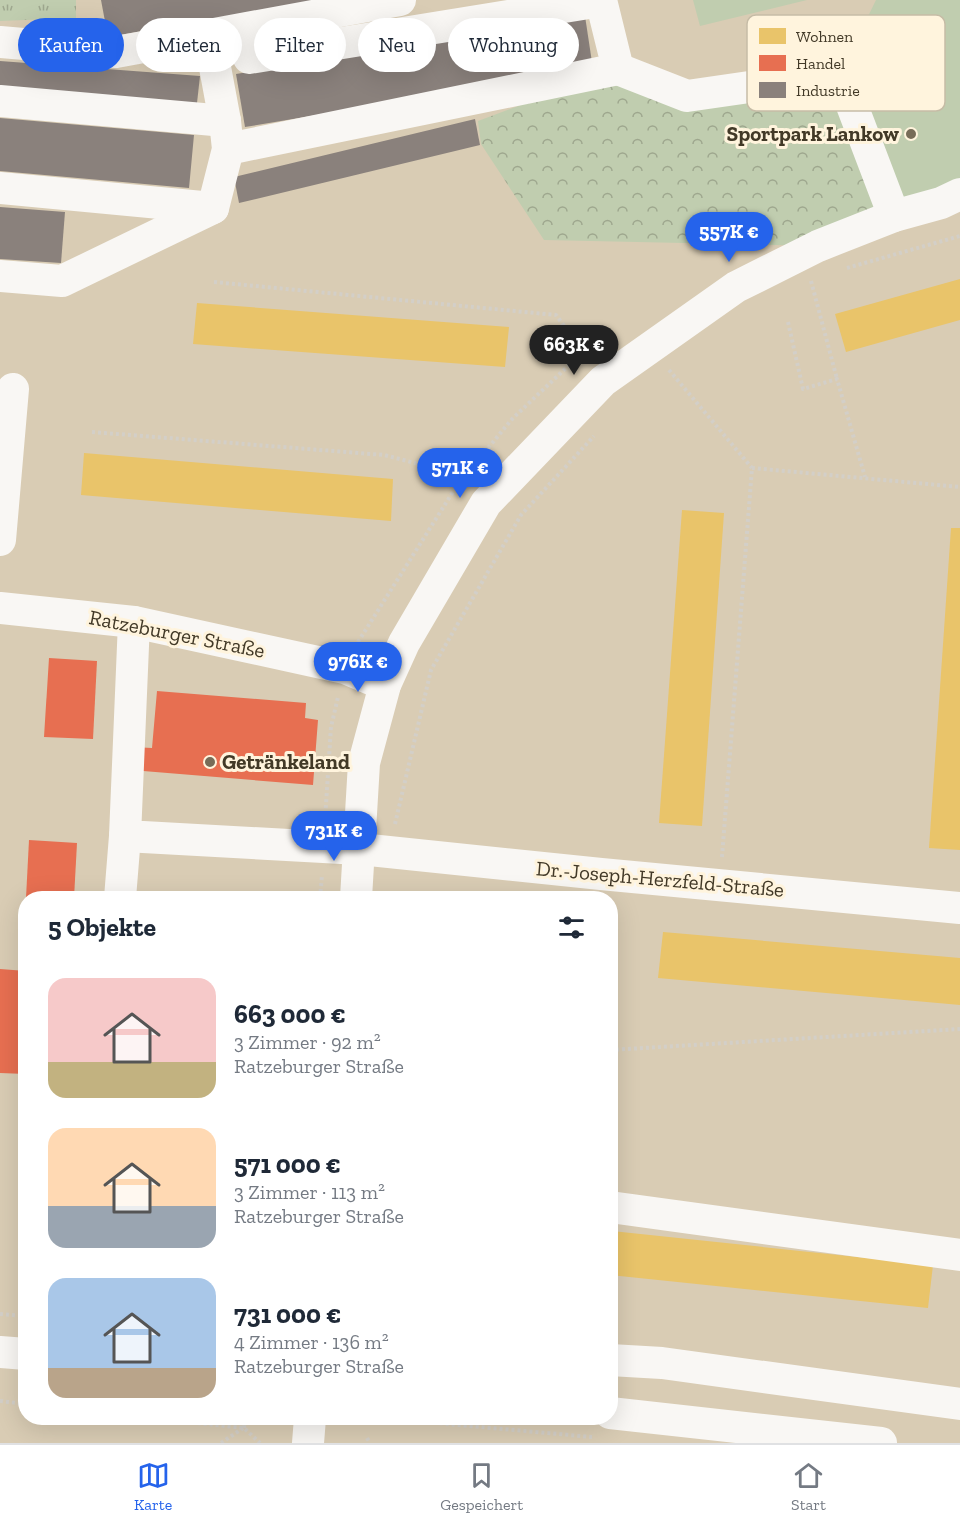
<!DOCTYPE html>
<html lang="de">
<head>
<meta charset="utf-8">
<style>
	body { margin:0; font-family:"Zilla Slab",serif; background:#f6f6f7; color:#1f2937; height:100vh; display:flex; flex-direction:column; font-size:22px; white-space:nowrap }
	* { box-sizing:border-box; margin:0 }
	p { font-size:20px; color:#747a83 }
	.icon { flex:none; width:33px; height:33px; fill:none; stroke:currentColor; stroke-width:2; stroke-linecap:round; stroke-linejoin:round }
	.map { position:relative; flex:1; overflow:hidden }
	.panel { position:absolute; left:18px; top:891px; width:600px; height:534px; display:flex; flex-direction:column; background:#fff; border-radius:24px; box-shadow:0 6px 24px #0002 }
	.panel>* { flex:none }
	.guide { position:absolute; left:18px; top:18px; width:600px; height:54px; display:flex; gap:12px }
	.price { position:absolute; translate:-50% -51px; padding:0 14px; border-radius:21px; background:#2563eb; color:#fff; font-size:20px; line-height:39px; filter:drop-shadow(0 2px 3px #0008) }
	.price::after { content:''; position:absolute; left:50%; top:36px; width:18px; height:14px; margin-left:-9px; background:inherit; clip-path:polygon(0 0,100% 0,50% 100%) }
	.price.on { background:#222; color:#fff }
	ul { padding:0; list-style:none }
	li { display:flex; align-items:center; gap:18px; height:150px; padding:0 30px }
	li span { display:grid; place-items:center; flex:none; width:168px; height:120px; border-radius:18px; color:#555 }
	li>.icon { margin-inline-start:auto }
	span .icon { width:72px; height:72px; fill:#fffc; stroke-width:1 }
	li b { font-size:26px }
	h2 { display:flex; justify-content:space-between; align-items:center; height:72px; padding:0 30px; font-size:26px }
	.chip { padding:0 21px; border-radius:27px; background:#fff; box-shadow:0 6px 24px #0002; font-size:21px; line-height:54px }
	.chip.on { background:#2563eb; color:#fff }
	.menu { display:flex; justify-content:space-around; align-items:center; height:84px; border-top:2px solid #e0e1e3; background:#fff; font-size:16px; color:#747a83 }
	.menu a { display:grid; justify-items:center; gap:3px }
	.menu .on { color:#2563eb }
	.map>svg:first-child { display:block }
</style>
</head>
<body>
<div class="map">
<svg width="960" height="1443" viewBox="0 0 960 1443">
	<defs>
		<pattern id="grass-tufts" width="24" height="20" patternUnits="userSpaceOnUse" patternTransform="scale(1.5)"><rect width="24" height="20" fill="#c0cdaf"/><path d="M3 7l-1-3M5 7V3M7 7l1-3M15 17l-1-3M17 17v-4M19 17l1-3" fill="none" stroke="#9ea78e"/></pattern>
		<pattern id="forest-crowns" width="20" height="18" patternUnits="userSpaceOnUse" patternTransform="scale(1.5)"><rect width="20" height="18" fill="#c0cdaf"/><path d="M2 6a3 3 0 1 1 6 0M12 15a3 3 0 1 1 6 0" fill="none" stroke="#9ea78e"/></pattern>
	</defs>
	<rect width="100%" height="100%" fill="#d9ccb4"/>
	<!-- grass -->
	<path fill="url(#grass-tufts)" d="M0 0H76V18L0 21Z"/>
	<!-- forest -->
	<path fill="url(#forest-crowns)" d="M618 69 687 96 840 74 960 194 818 246 544 240 481 144 478 121Z"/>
	<!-- pitch -->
	<g fill="#c0cdaf">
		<path d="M693 0H807L700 26Z"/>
		<path d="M876 0H960V194L894 216 840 74Z"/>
	</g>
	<!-- homes -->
	<g fill="#e9c46a">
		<path d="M960 279V320L846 352 835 314Z"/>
		<path d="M197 303 509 327 505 367 193 344Z"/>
		<path d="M84 453 393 479 391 521 81 495Z"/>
		<path d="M682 510 724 513 702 826 659 823Z"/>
		<path d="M951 528H960V850L929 848Z"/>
		<path d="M663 932 960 958V1005L658 978Z"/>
		<path d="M612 1231 933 1265 928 1308 610 1275Z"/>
	</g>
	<!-- shops -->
	<g fill="#e76f51">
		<path d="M49 658 97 661 93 739 44 737Z"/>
		<path d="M157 691 306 703 305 718 318 720 313 785 131 770 133 747 152 748Z"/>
		<path d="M29 840 77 843 74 898H26Z"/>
		<path d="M0 969 26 971V1074L0 1073Z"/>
	</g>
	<!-- industry -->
	<g fill="#8a817c">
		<path d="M101 0H314V1L108 37Z"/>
		<path d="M585 16 593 69 245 127 236 74Z"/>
		<path d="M0 61 200 76 197 103 0 88Z"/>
		<path d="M0 118 194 135 189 188 0 171Z"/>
		<path d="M475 119 480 145 239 203 234 177Z"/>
		<path d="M0 207 65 212 61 263 0 259Z"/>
	</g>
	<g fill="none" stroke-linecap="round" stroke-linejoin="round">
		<!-- path -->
		<g stroke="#d3cfc8" stroke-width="4" stroke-dasharray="3 3" stroke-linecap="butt">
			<path d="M847 268 960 236"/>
			<path d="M811 281 837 379"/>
			<path d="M214 282 556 315 584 353"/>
			<path d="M788 322 803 389 837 379 865 477"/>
			<path d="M669 370 752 468"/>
			<path d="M92 432 384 455 434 468 461 486"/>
			<path d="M358 642 458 484 513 418 583 352"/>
			<path d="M325 820 331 727 338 697"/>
			<path d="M395 824 431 670 521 515 594 436"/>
			<path d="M722 857 752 468 960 487"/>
			<path d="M320 898 322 875"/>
			<path d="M610 1050 960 1029"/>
			<path d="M0 1314 26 1316"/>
			<path d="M0 1401 26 1404"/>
			<path d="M150 1418 244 1428 260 1443"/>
			<path d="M380 1418 592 1437"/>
			<path d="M244 1428 245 1418"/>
			<path d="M367 1438 370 1443"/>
			<path d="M221 1443 243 1428"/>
		</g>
		<!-- minor -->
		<g stroke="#f9f7f4" stroke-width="32">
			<path d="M209 35 400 0"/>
			<path d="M0 42 116 52 209 35 225 121 228 149 213 208"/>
			<path d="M249 58 601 1"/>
			<path d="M618 69 687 96 840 74 894 216"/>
			<path d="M0 101 225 121"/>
			<path d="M228 149 618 69 601 0"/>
			<path d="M0 188 213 208 62 281 0 276"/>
			<path d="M0 540 13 389"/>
			<path d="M0 608 134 622 345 668 385 685"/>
			<path d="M134 622 125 836 360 849 601 874 960 908"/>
			<path d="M120 898 125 836"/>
			<path d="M356 898 364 763 385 685 404 643 486 503 603 381 736 287 818 246 894 216 941 203 960 194"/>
			<path d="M610 1207 960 1255"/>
			<path d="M0 1352 26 1354"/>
			<path d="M610 1360 662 1363 960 1404"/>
			<path d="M610 1413 881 1443"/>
			<path d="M308 1443 310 1418"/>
		</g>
	</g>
	<!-- markers -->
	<g fill="#776c58" stroke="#fff4dd" stroke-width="2">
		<circle cx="911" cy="134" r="6"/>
		<circle cx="210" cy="762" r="6"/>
	</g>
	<g text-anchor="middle" stroke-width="6" stroke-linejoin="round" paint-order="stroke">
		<!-- poi labels -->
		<g font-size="21" font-weight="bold" fill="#423927" stroke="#fff4dd" text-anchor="end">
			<text x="899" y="141">Sportpark Lankow</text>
			<text x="222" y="769" text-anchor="start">Getränkeland</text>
		</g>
		<!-- street labels -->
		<g font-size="21" fill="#423927" stroke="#fff4dd">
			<text transform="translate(177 634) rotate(11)" y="7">Ratzeburger Straße</text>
			<text transform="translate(660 879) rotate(5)" y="7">Dr.-Joseph-Herzfeld-Straße</text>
		</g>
	</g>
	<!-- legend -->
	<rect x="747" y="15" width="198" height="96" rx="9" fill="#fff4dd" stroke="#c6bca6" stroke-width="1.5"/>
	<rect x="759" y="28" width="27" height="16" fill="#e9c46a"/>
	<rect x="759" y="55" width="27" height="16" fill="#e76f51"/>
	<rect x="759" y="82" width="27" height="16" fill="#8a817c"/>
	<g font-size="16" fill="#423927">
		<text x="796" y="42">Wohnen</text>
		<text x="796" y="69">Handel</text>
		<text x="796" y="96">Industrie</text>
	</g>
</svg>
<b class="price" style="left:729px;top:263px">557K €</b>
<b class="price on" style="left:574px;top:376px">663K €</b>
<b class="price" style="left:460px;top:499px">571K €</b>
<b class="price" style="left:358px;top:693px">976K €</b>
<b class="price" style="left:334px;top:862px">731K €</b>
<div class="guide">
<a class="chip on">Kaufen</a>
<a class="chip">Mieten</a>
<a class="chip">Filter</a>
<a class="chip">Neu</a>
<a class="chip">Wohnung</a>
</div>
<section class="panel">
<h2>5 Objekte<svg class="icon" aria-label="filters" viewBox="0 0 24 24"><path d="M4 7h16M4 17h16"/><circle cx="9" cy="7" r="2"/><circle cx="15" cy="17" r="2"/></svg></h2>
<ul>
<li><span style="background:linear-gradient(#f6c9c9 70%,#c2b280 0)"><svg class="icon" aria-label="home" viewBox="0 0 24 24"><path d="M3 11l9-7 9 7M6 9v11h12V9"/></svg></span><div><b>663 000 €</b><p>3 Zimmer · 92 m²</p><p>Ratzeburger Straße</p></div></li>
<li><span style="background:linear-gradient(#ffd9b3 65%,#9aa5b1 0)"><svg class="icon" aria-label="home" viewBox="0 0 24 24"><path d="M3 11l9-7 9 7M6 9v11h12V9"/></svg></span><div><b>571 000 €</b><p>3 Zimmer · 113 m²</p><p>Ratzeburger Straße</p></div></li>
<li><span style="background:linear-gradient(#a9c7e8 75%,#b9a48a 0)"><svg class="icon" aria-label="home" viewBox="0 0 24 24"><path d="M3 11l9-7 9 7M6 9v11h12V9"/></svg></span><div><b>731 000 €</b><p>4 Zimmer · 136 m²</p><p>Ratzeburger Straße</p></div></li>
</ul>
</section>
</div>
<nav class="menu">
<a class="on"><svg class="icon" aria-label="map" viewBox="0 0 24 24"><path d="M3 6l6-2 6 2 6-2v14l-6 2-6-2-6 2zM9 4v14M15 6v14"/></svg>Karte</a>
<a><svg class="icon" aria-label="saved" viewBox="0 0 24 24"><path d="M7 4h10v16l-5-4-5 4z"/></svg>Gespeichert</a>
<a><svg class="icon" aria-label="home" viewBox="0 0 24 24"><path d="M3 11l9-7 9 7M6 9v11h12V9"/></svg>Start</a>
</nav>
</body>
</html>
